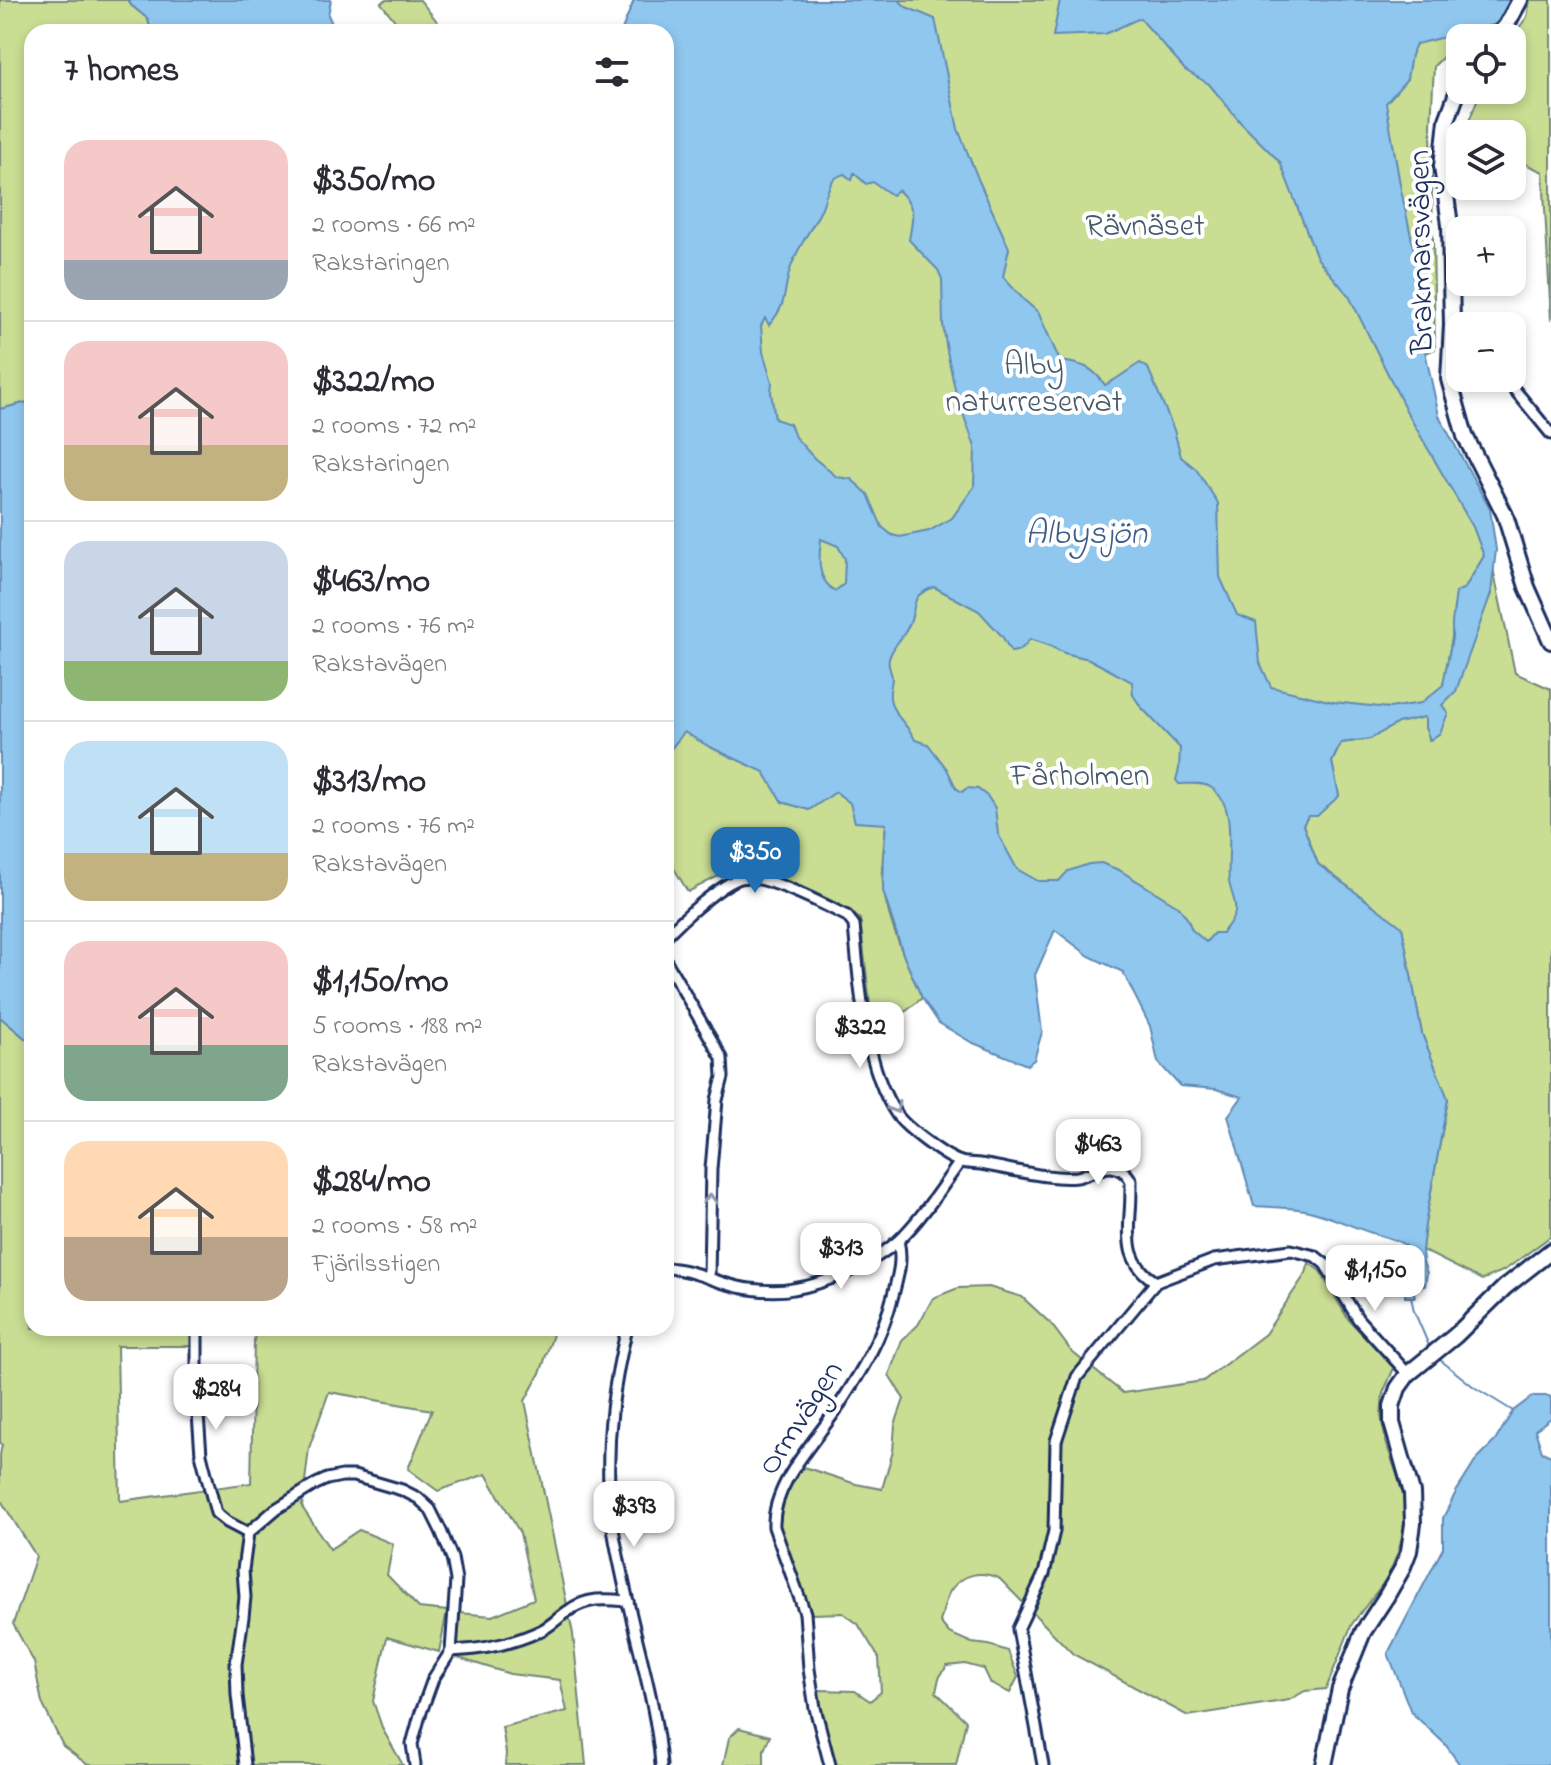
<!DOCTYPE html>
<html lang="en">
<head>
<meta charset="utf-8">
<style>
	body { margin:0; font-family:"Indie Flower",sans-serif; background:#f2f2f3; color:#2b2b33; height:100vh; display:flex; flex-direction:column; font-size:30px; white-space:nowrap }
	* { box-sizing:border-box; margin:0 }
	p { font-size:26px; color:#7c7c81 }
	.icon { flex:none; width:44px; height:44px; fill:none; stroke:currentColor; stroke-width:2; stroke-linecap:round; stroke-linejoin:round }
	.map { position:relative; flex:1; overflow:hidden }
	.details { position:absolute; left:24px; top:24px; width:650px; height:1312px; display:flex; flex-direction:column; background:#fff; border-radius:24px; box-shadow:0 4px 12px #0003 }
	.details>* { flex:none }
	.buttons { position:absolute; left:1446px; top:24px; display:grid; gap:16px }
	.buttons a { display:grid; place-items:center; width:80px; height:80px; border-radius:16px; background:#fff; box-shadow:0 4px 12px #0003; font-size:40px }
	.price { position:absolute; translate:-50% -68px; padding:0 18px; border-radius:16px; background:#fff; color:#222; font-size:26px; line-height:52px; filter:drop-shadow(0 2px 4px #0008) }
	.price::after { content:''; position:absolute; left:50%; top:48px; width:24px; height:18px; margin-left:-12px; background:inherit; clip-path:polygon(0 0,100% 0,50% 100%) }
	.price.on { background:#1f6fb2; color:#fff }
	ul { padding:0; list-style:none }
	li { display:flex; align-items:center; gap:24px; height:200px; padding:0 40px }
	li+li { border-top:2px solid #e1e1e2 }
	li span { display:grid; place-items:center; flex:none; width:224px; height:160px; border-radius:24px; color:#555 }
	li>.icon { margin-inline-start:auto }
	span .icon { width:96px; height:96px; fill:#fffc; stroke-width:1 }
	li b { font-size:34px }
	h2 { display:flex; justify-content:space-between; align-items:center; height:96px; padding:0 40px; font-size:34px }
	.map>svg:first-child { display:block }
</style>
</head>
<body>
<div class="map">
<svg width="1551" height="1765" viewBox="0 0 1551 1765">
	<rect width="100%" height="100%" fill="#fff"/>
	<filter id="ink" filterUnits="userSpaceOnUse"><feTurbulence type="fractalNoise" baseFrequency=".0125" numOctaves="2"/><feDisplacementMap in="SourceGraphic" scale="16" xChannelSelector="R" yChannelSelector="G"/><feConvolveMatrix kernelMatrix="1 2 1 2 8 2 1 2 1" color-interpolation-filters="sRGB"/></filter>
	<g filter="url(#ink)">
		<!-- green -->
		<g fill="#c9dd93" stroke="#728678" stroke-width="2">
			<path d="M0 0H128L131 5 148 19 151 32H32V401L0 409Z"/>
			<path d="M385 0H420L443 29 439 32H404L381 3Z"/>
			<path d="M705 0H1515L1499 25 1481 38H1460V48L1447 53 1434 66 1431 126 1435 349 1401 363 1480 512 1475 531 1484 556 1454 606 1452 638 1443 685 1429 739 1440 733 1442 705 1491 594 1493 568 1515 673 1551 689V1236L1505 1270 1482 1280 1422 1250 1425 1224 1448 1099 1422 1034 1402 928 1318 864 1303 825 1308 816 1339 796 1332 762 1341 743 1370 739 1386 729 1291 716 1309 1038 973 867 666 537Z"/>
			<path d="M1530 0H1551V320L1543 172 1512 158V134H1464L1481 90H1512L1511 38 1527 17Z"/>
			<path d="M684 732 765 772 782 802 809 810 835 792 886 824C884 846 880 871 884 892 890 927 908 966 922 998L874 1038 860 919 844 907 751 865 728 871 688 892 666 855V755Z"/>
			<path d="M0 1017 32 1044V1328H193V1346H117L120 1501 251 1483 254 1340 256 1328H555L541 1371 525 1401 573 1634 586 1765H505L506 1753 502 1727 567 1711 560 1680 510 1674 455 1657 460 1613 492 1616 534 1599 520 1533 486 1474 438 1491 408 1469 432 1410 329 1392 309 1448 302 1507 330 1549 359 1530 393 1544 387 1575 419 1608 447 1611 439 1652 387 1637 373 1701 383 1730 403 1765H88L63 1746 42 1703 34 1662 13 1624 36 1556 0 1499V1455L2 1444 0 1443Z"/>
			<path d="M1309 1263 1320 1271 1348 1319 1394 1368 1383 1393 1381 1416 1386 1442 1405 1499V1526L1398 1552 1388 1577 1352 1624 1326 1689 1305 1691 1289 1700 1188 1716 1073 1654 1000 1579C981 1570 963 1573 950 1591 945 1599 943 1613 940 1622L949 1633 972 1643 989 1645 1008 1651 1018 1677 1010 1693 991 1684 984 1669 965 1664 947 1666 939 1678 936 1692 966 1721 956 1765H834L819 1711V1690L855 1691 870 1701 881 1692 879 1658 858 1624 843 1613 812 1614 795 1575 776 1522 779 1500 804 1467 856 1484 882 1489 893 1451 895 1425 904 1399 889 1375 902 1340 918 1325 933 1298 958 1288 989 1287 1022 1297 1051 1324 1072 1352 1123 1393 1203 1381 1265 1334 1306 1273Z"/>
			<path d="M739 1728 770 1736 764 1750V1765H723L729 1738Z"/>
		</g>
		<!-- water -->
		<g fill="#90c7ee" stroke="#618ab4" stroke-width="2" fill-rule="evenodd">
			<path d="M128 0H331L328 15 334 28 339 32H151L148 19 131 5Z"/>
			<path d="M634 0H899L906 7 935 19 958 129 979 181 1009 248 1003 277 1024 300 1038 312 1060 361C1082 364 1092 366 1105 385 1118 379 1128 370 1140 363L1148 368 1174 430 1181 457 1196 469 1218 503 1220 577 1237 615 1256 622 1260 663 1271 687 1333 702 1389 708 1421 703 1443 685 1452 638V623L1456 592 1465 588 1484 556 1473 527 1408 414 1349 296 1317 258 1280 162 1241 123 1209 84 1185 70 1140 18 1105 34 1053 36 1060 0H1512L1497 24 1416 44 1411 55 1407 79 1386 103 1401 190 1421 282V333L1439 416 1490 509 1496 550 1491 593 1456 691 1442 705 1448 713 1440 733 1430 740 1425 728V717L1398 723 1370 739 1341 743 1332 762 1339 796 1317 816H1308L1303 825 1318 864 1402 927 1422 1034 1448 1099 1425 1224 1422 1250 1423 1262 1427 1273 1425 1286 1413 1288 1415 1297H1405L1406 1272 1412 1271C1420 1242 1391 1239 1372 1233 1349 1226 1329 1215 1305 1210 1289 1207 1271 1207 1254 1206L1228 1116 1242 1097 1216 1089 1180 1086 1158 1062 1150 1026 1123 972 1089 956 1055 930 1035 975 1042 1032 1034 1060 1027 1065 971 1042 939 1023 922 998 904 957 883 891 884 849 886 824 855 822 850 803 836 792 809 810 782 802 764 772 710 747 684 732 666 755V32H621ZM854 173 866 184 873 182 892 195 898 190C917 208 913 216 909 240L938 270 942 279 943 325 947 351 956 394 975 447 974 487 952 518 929 531 900 537 892 535 882 527 868 494 851 479 837 477 814 458 795 437 790 424 775 419 771 392 772 382 763 352 761 326 765 318 769 325C789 302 782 293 791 267 798 246 812 229 821 210 825 200 827 189 833 180 837 176 839 176 844 174L852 180ZM821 539 838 546 845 559 844 584 835 591C816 579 819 559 821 539ZM934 587 979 611 1002 636 1011 652C1021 651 1024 647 1030 639L1048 645 1064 653 1089 659 1132 682 1133 695 1141 707 1180 748 1179 769 1176 780 1179 784C1189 784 1202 782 1210 787 1239 805 1226 854 1229 881 1230 891 1237 902 1235 912 1233 920 1227 927 1222 933H1214L1206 942 1192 930 1187 918 1178 906 1119 870 1101 863 1089 864 1068 871 1059 881H1038L1017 869 998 834 995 808 988 797 978 789 967 788 962 792 956 788 947 769 928 744 915 740C909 725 891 714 890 697 889 690 892 684 892 677 891 670 887 666 889 659 892 645 907 634 911 620 917 600 911 596 934 587Z"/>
			<path d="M32 401V1044L0 1017V409Z"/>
			<path d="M1533 1396H1549L1551 1398V1418L1535 1430 1542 1452 1551 1456V1765H1460L1445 1744 1411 1712 1388 1653 1443 1548V1518L1456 1492 1477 1459 1495 1441 1513 1411Z"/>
		</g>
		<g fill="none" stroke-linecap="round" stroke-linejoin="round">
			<!-- stream -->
			<g stroke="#618ab4" stroke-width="2">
				<path d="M1411 1297 1414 1311 1430 1348"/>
				<path d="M1439 1359 1474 1387 1513 1411"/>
			</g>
			<defs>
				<g id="street">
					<path d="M1505 378 1551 434"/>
					<path d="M666 936C680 921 722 883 741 878 762 872 825 905 847 916L854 925C859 981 864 1067 897 1115 906 1128 946 1158 961 1162 969 1164 978 1163 986 1165 1012 1169 1050 1180 1077 1177 1089 1175 1100 1166 1112 1167 1121 1168 1128 1174 1131 1181 1131 1192 1131 1203 1130 1214 1128 1243 1128 1265 1156 1282"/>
					<path d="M666 961 722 1058 723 1077 717 1100 711 1169 709 1277"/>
					<path d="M666 1268C695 1269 721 1286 750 1289 764 1291 779 1292 793 1289 826 1284 874 1263 899 1240 922 1218 941 1188 960 1162"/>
					<path d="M1156 1282 1214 1260 1291 1250 1315 1256 1325 1264 1358 1319 1408 1374"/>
					<path d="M197 1328V1402L201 1454 216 1513 227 1522 248 1533"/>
					<path d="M627 1328C614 1382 607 1431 609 1487 610 1525 620 1565 628 1602 640 1656 657 1710 661 1765"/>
					<path d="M451 1651C482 1650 515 1643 542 1630 552 1625 559 1617 568 1611 587 1597 606 1599 628 1601"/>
					<path d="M245 1765 237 1695 236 1664 243 1617 245 1597 243 1570 248 1533 276 1509 316 1484 327 1479 342 1476H354L402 1490 418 1498 430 1509 441 1531 452 1558 456 1580 451 1651 433 1679 420 1715 412 1744 415 1765"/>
					<path d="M830 1765 815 1708 809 1669 805 1613 774 1527C772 1485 813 1444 836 1410 860 1374 883 1337 893 1295 898 1276 903 1260 898 1241"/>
					<path d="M1043 1765 1018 1629 1044 1574 1054 1531 1056 1441 1077 1377 1156 1282"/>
				</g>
				<g id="secondary">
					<path d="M1495 38 1506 26 1520 0"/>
					<path d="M1460 85 1447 120 1442 166 1450 225 1452 325 1449 379 1465 436 1505 515 1527 587 1551 641"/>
					<path d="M1324 1765 1340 1689 1363 1632 1386 1597 1402 1569 1409 1551 1413 1524 1412 1493 1392 1423V1406L1398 1388 1408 1374 1455 1336 1505 1287 1551 1251"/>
				</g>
			</defs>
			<!-- street casing -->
			<use href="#street" stroke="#1b2f5e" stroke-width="15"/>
			<!-- secondary casing -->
			<use href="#secondary" stroke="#1b2f5e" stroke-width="20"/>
			<!-- street -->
			<use href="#street" stroke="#fff" stroke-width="9"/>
			<!-- secondary -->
			<use href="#secondary" stroke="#fff" stroke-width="14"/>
		</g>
		<!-- one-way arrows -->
		<defs><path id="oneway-chevron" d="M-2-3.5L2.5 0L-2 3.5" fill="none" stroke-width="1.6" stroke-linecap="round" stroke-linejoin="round" transform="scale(2)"/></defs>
		<g stroke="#8d97ae">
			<use href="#oneway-chevron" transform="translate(895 1108) rotate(59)"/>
			<use href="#oneway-chevron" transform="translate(710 1199) rotate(-89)"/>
		</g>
	</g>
	<g text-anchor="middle" stroke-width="8" stroke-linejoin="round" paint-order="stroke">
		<!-- park labels -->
		<g font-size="32" fill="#465a6b" stroke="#fff">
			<text x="1145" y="235">Rävnäset</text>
			<text x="1034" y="374">Alby<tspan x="1034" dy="37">naturreservat</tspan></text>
			<text x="1080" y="785">Fårholmen</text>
		</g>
		<!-- street labels -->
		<g font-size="32" fill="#1b2f5e" stroke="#fff">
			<text transform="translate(1419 252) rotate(-91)" y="11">Brakmarsvägen</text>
			<text transform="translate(799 1417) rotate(-57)" y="11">Ormvägen</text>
		</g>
		<!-- water labels -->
		<g font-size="34" font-style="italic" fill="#3e5d89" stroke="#fff">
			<text x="1086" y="543">Albysjön</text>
		</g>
	</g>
</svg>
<div class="buttons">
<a><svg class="icon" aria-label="locate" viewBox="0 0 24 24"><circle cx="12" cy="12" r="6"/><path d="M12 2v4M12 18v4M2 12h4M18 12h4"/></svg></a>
<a><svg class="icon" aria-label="layers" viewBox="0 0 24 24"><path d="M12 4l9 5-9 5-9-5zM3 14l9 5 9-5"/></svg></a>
<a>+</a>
<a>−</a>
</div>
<b class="price on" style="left:755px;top:895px">$350</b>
<b class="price" style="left:860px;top:1070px">$322</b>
<b class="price" style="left:1098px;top:1187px">$463</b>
<b class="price" style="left:841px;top:1291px">$313</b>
<b class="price" style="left:1375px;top:1313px">$1,150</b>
<b class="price" style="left:216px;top:1432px">$284</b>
<b class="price" style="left:634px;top:1549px">$393</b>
<section class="details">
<h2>7 homes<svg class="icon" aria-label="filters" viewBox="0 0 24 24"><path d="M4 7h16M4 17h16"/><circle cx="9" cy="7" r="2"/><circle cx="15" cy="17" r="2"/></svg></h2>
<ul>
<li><span style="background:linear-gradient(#f6c9c9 75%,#9aa5b1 0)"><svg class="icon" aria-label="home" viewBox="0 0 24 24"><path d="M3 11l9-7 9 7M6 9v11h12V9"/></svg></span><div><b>$350/mo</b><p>2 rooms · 66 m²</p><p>Rakstaringen</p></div></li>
<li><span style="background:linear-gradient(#f6c9c9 65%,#c2b280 0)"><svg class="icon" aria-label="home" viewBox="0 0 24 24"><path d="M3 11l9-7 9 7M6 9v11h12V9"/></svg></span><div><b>$322/mo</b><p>2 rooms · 72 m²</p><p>Rakstaringen</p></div></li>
<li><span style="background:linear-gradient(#c9d6e8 75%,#8fb573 0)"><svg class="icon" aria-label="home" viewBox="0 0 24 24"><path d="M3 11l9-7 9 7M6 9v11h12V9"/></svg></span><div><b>$463/mo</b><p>2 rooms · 76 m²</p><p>Rakstavägen</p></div></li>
<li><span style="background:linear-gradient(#bfe0f5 70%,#c2b280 0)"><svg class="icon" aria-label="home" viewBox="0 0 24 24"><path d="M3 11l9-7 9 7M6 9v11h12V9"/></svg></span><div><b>$313/mo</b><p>2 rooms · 76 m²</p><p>Rakstavägen</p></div></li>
<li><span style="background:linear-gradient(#f6c9c9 65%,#7fa58c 0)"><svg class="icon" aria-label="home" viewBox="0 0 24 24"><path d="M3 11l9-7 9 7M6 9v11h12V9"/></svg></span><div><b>$1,150/mo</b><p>5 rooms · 188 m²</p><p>Rakstavägen</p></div></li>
<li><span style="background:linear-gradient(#ffd9b3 60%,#b9a48a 0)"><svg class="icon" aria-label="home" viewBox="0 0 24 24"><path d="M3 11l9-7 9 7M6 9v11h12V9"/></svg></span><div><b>$284/mo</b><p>2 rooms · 58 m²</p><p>Fjärilsstigen</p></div></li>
</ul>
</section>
</div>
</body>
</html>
